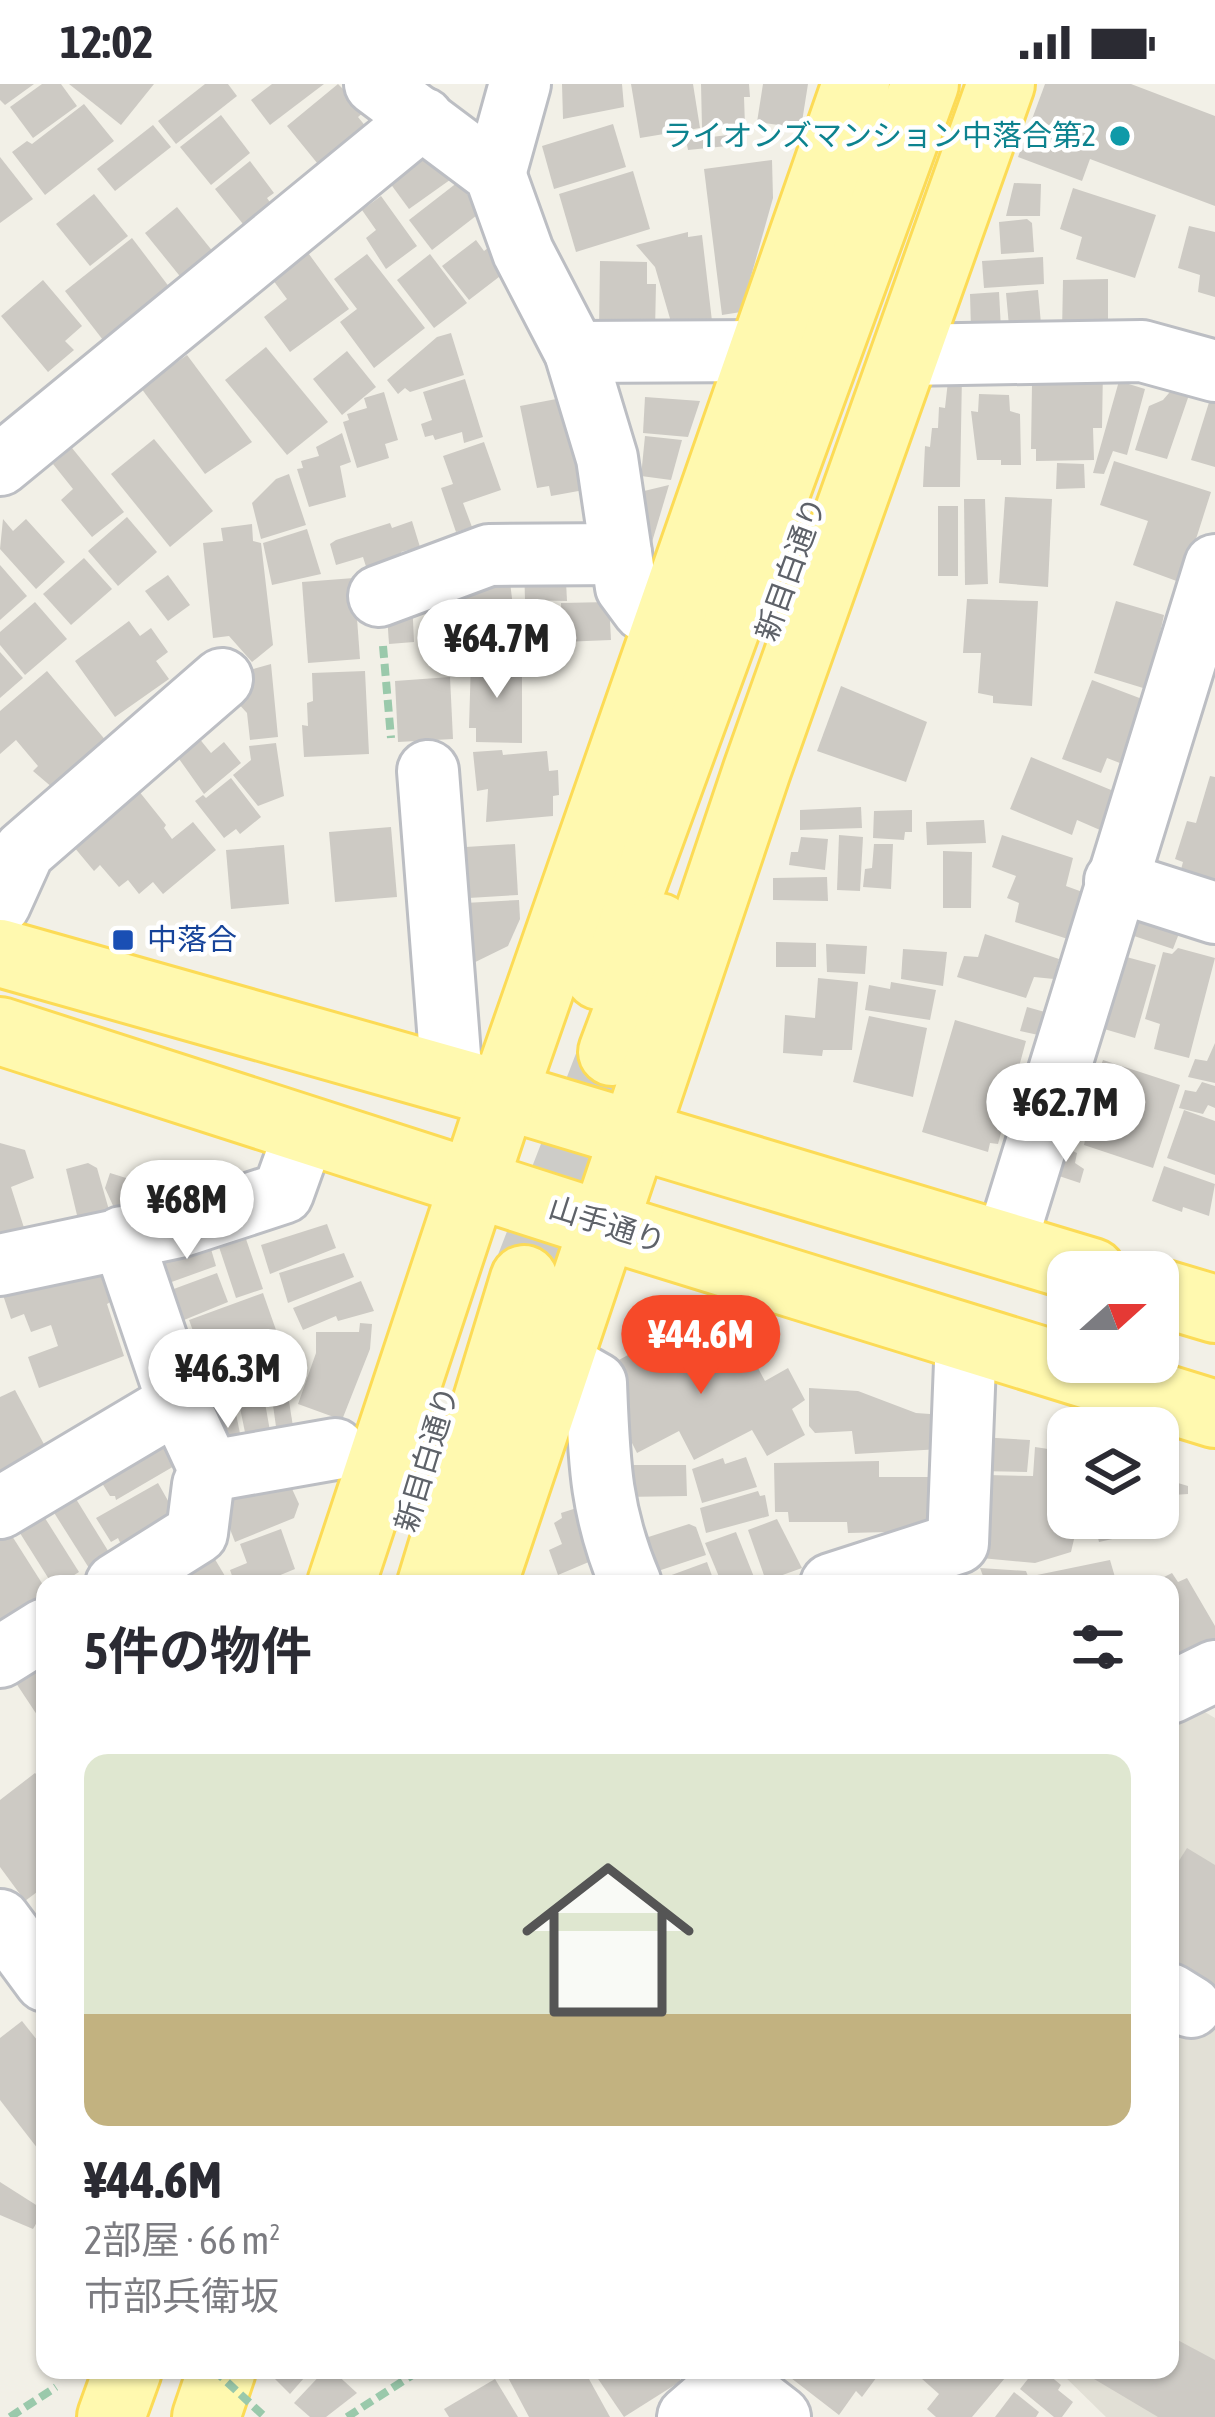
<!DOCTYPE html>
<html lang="ja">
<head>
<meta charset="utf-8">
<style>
	body { margin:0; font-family:"Asap Condensed","Noto Sans JP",sans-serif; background:#f7f7f7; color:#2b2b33; height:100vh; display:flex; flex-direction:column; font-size:45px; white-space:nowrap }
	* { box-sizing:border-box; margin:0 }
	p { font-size:39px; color:#7c7c81 }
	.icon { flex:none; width:66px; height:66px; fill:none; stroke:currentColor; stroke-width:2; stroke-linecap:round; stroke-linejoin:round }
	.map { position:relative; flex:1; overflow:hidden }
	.sheet { position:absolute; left:36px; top:1491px; width:1143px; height:804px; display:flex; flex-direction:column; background:#fff; border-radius:24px; box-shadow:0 3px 9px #0004 }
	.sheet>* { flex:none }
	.needle { width:78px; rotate:69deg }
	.fabs { position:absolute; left:1047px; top:1167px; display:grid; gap:24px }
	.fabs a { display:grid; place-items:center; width:132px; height:132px; border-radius:24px; background:#fff; box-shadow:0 3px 9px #0004; font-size:60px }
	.price { position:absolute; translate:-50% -102px; padding:0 27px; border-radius:42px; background:#fff; color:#222; font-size:39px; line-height:78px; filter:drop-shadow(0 3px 6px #0008) }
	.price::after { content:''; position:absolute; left:50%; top:72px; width:36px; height:27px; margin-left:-18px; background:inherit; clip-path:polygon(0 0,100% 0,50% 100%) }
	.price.current { background:#f64a29; color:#fff }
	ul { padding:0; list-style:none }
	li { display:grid; align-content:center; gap:24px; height:636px; padding:0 48px }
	li span { display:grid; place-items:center; height:372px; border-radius:24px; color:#555 }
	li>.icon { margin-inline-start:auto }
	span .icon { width:216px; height:216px; fill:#fffc; stroke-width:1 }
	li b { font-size:51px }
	h2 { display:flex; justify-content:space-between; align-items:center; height:144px; padding:0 48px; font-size:51px }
	.status { display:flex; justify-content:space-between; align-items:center; height:84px; padding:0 60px; background:#fff; direction:ltr }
	.status svg { height:33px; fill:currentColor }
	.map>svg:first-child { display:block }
</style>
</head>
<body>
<div class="status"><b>12:02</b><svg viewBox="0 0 49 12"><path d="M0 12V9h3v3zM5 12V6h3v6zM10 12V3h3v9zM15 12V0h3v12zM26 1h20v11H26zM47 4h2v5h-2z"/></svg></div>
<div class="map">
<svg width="1215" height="2333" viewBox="0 0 1215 2333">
	<rect width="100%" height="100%" fill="#f2f0e7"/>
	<!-- education -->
	<path fill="#e2e0d6" d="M1181 1614 1215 1634V2333H1106L1058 2286H1170V1619Z"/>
	<!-- building -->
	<g fill="#cdcac4">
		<path d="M0 0H34L5 21 0 16Z"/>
		<path d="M42 0H61L77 22 33 54 10 23Z"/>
		<path d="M69 0H154L121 41Z"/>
		<path d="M205 0H228L237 12 176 60 158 37Z"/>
		<path d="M272 0H324L270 41 251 16Z"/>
		<path d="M338 0 365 27 358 33 371 49 322 85 287 42Z"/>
		<path d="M562 0H622L624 23 563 35Z"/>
		<path d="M631 0H693L700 44 640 54Z"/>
		<path d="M701 0H749L750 13H744L745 42 702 44Z"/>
		<path d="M763 0H808L801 44 757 38Z"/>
		<path d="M1045 0H1131L1215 32V122L1090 75 1082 97 1018 73Z"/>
		<path d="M84 20 114 57 45 111 12 68 27 57 32 60Z"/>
		<path d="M221 31 250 69 211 101 180 63Z"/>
		<path d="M613 40 626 83 554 105 542 62Z"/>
		<path d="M153 41 171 63 115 107 97 85Z"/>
		<path d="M745 49 747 60 688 66 686 56Z"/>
		<path d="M426 68 454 93 409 125 387 95Z"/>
		<path d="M0 73 33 115 0 139Z"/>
		<path d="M772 76 773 114 741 228 722 231 704 85Z"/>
		<path d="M250 77 274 109 267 114 274 124 247 145 215 105Z"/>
		<path d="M633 87 650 145 576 168 559 110Z"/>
		<path d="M458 98 481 128 432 166 409 136Z"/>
		<path d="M1014 99 1041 100 1040 132H1006Z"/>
		<path d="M1073 104 1156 131 1135 194 1076 175 1082 153 1060 145Z"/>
		<path d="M94 110 128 152 90 182 56 140Z"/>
		<path d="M381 112 417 162 386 185 366 154 376 146 362 126Z"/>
		<path d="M177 123 214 169 183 196 145 149Z"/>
		<path d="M1027 135 1032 139 1034 168 1001 170 999 138Z"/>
		<path d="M1189 142 1215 148V213L1198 208 1200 191 1178 184Z"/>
		<path d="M688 148V153L702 151 712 237 671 238 655 183 636 161Z"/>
		<path d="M132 154 170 204 103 256 65 207Z"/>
		<path d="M476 156 484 167 497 157 516 180 469 216 442 182Z"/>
		<path d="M306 166 349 225 290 268 264 233 287 215 270 192Z"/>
		<path d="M367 170 425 244 374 284 340 238 357 225 334 195Z"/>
		<path d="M430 170 467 219 434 244 397 196Z"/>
		<path d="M1043 173 1044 200 984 204 982 177Z"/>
		<path d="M600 177 647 178V200H656L655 247 599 245Z"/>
		<path d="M1108 195V248H1062L1063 196Z"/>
		<path d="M43 196 82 242 65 257 74 266 48 288 1 232Z"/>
		<path d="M1038 206 1041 240 1009 242 1006 209Z"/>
		<path d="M999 208 1001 245 971 246 970 210Z"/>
		<path d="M451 249 464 291 410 308 405 304 398 310 387 296 437 253Z"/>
		<path d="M266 263 328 338 287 371 225 296Z"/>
		<path d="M347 267 376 303 342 331 313 295Z"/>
		<path d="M187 271 252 358 205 390 141 304Z"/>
		<path d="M1063 284H1103L1102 344H1093L1094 376 1036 377V365H1031L1032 300H1064Z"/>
		<path d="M949 288 962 290 960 403H923L925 362 930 363 932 344H938L939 323 945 324Z"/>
		<path d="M465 295 483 353 464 359 462 348 435 356 433 351 425 353 421 340 432 336 423 308Z"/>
		<path d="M1119 297 1145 305 1127 371 1113 367 1104 390 1093 389Z"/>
		<path d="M1175 302 1190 308 1167 375 1135 366 1149 322 1163 316Z"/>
		<path d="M384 308 398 356 385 360 389 374 357 384 343 338 349 336 347 330 367 324 364 314Z"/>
		<path d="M979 310 1009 311 1010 327 1020 330 1021 381H1001V376H977L971 327 978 328Z"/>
		<path d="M577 311 595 404 551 412 549 402 537 404 520 322Z"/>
		<path d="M1211 312 1215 313V383L1191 376Z"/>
		<path d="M645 313 700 317 688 353 643 349Z"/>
		<path d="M342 349 351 378 340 382 346 413 309 423 297 385 303 384 301 377 319 372 316 363Z"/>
		<path d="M645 352 682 356 671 396 641 392Z"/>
		<path d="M154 355 213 427 170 463 111 390Z"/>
		<path d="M484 358 501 406 463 419 472 443 456 448 441 404 453 400 443 372Z"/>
		<path d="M72 364 124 428 92 453 61 416 73 405 53 380Z"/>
		<path d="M1114 377 1211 408 1182 499 1133 481 1148 437 1100 421Z"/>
		<path d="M1057 379 1084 380 1085 404 1056 405Z"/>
		<path d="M289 390 306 441 261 455 252 419 276 395Z"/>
		<path d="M669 401 652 458 644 407Z"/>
		<path d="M1005 413 1052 415 1048 503 999 499Z"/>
		<path d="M964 415H985L988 500 965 501Z"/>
		<rect x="938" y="422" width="20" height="70"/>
		<path d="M127 433 157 468 118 502 88 467Z"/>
		<path d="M3 435 13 447 26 435 65 478 36 505 0 465Z"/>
		<path d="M412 437 420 463 401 468 404 477 368 489 363 473 336 481 330 460 336 456 390 439 392 444Z"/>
		<path d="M252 440 253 457 261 459 273 561 252 578 229 552 213 554 203 459 223 457 221 444Z"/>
		<path d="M307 445 321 490 272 501 263 459Z"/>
		<path d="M84 474 112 505 71 541 43 510Z"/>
		<path d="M565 478 567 517 525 516 524 480Z"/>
		<path d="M0 481 27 512 0 536Z"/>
		<path d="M509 490 518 563 472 571 464 522 449 524 446 500Z"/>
		<path d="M168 491 190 521 168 537 145 507Z"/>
		<path d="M354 494 360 575 308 579 302 498Z"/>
		<path d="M412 515 414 558 389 560 386 516Z"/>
		<path d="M967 515 1038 517 1032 622 993 619V612L978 609 981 569H963Z"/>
		<path d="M1116 517 1164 531 1160 549 1170 553 1153 607 1094 589Z"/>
		<path d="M35 518 67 555 25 591 0 561V548Z"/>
		<path d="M609 518 611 556 562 558 561 519Z"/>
		<path d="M555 529 556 565 529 567 528 530Z"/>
		<path d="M129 537 140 552 151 544 168 568 156 577 169 595 115 633 75 577Z"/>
		<path d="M0 568 23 594 0 614Z"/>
		<path d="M471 576H522V659L476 658V644H469Z"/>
		<path d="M271 580 278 653 250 656 247 629 236 617 252 603 250 586Z"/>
		<path d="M47 587 113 665 60 710 33 687 38 682 16 656 0 670V627Z"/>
		<path d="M365 587 369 670 304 673 302 641 308 642 307 619 313 617 312 589Z"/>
		<path d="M450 593 453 655 398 658 395 597Z"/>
		<path d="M1092 596 1150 618 1125 681 1107 674 1101 689 1062 675Z"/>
		<path d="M841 602 927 638 906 698 817 667Z"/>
		<path d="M194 648 211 669 224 658 241 679 204 710 172 665Z"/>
		<path d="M276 659 284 712 258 722 233 691 251 676 249 662Z"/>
		<path d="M502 666 503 671 547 667 549 687 558 686 559 711 553 712V732L486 738 488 705 477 707 473 668Z"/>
		<path d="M1031 673 1116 708 1100 746 1077 736 1072 751 1010 725Z"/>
		<path d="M1210 692 1215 693V805L1179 793 1183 778 1175 775 1187 737 1196 739Z"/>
		<path d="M231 694 261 733 240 750 236 745 224 754 195 717 203 711 206 714Z"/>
		<path d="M130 696 166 741 164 744 172 755 193 738 216 766 163 810 153 798 139 810 128 796 119 803 100 781 94 787 64 751Z"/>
		<path d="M861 723 862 744 800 746V726Z"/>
		<path d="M912 726V748H905L904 756 873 754 874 727Z"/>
		<path d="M984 736 986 759 927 761 926 738Z"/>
		<path d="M391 743 397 813 335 818 329 748Z"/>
		<path d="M839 751 863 753 860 807 837 806Z"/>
		<path d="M1002 751 1073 774 1066 802 1088 810 1074 857 1015 838 1019 819 1007 814 1016 792 992 783Z"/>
		<path d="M801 753 828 755 825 786 789 781 791 768H798Z"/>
		<path d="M515 760 518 811 452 815 449 764Z"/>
		<path d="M874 760H893L891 805 863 803 865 785 872 784Z"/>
		<path d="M284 761 289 820 231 825 226 766Z"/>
		<path d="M943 767 972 768 971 824H943Z"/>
		<path d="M827 793 828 817 773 816V794Z"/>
		<path d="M519 816 520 835 508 862 455 888 447 820Z"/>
		<path d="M1134 826 1183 839 1173 865 1125 849Z"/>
		<path d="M985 850 1059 875 1054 895 1034 893 1026 914 957 893 964 872 978 873Z"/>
		<path d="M776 858 816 859V883H776Z"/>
		<path d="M826 860 867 862 865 890 827 888Z"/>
		<path d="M1178 864 1215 874 1189 974 1154 965 1160 940 1145 935 1163 868 1172 870Z"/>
		<path d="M903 865 947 868 943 902 901 895Z"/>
		<path d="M1108 868 1156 881 1135 954 1087 940Z"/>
		<path d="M818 894 858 898 852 966H823L822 972 783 969 785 931 815 934Z"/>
		<path d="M891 898 936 906 930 936 865 926 869 901 890 905Z"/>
		<path d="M1027 923 1052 930 1043 952 1020 947Z"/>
		<path d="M869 932 927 944 913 1013 853 998Z"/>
		<path d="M955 936 1026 957 998 1060 990 1059 988 1068 922 1048Z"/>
		<path d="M1215 959V999L1188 993 1195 975 1207 977Z"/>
		<path d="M1103 976 1180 1001 1153 1084 1084 1061 1086 1051 1068 1044 1084 993 1095 997Z"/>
		<path d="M1202 998 1215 1002V1024L1208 1021 1203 1030 1179 1024 1185 1006 1196 1008Z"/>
		<path d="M1184 1026 1215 1037V1091L1167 1074Z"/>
		<path d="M0 1059 25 1066 34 1094 11 1103 26 1150 0 1163Z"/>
		<path d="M1057 1060 1077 1069 1075 1079 1084 1085 1080 1099 1050 1089Z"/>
		<path d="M88 1079 97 1084 113 1140 81 1148 66 1085Z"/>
		<path d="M1164 1082 1215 1100 1209 1132 1183 1123 1182 1128 1152 1117Z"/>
		<path d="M110 1089 168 1107 162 1130 120 1137 105 1104Z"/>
		<path d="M327 1140 336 1164 270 1190 261 1161Z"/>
		<path d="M245 1152 263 1205 236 1214 218 1160Z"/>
		<path d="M208 1155 216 1182 166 1200 157 1174Z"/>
		<path d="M344 1169 354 1193 288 1219 279 1189Z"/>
		<path d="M102 1184 117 1214 107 1220 124 1272 39 1304 28 1273 58 1262 51 1241 31 1248 24 1230 11 1235 2 1208Z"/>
		<path d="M217 1189 228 1218 184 1236 171 1206Z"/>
		<path d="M361 1197 374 1227 338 1237 336 1232 303 1246 293 1224Z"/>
		<path d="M263 1209 276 1246 203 1274 189 1236Z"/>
		<path d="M360 1239 372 1240 370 1265 342 1336 298 1320 316 1269V1248H359Z"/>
		<path d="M679 1243 689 1260 703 1253 719 1256 732 1280 751 1271 765 1297 788 1284 805 1316 792 1325 805 1351 767 1372 752 1346 694 1376 679 1347 637 1369 609 1313 608 1282Z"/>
		<path d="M280 1260 289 1302 215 1317 212 1306 230 1302 228 1284 235 1281 233 1269Z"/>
		<path d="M809 1304 858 1307 916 1329 944 1331 941 1365 855 1370 852 1347 815 1349 809 1342Z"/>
		<path d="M15 1306 46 1364 0 1390V1313Z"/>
		<path d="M288 1311 295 1355 278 1357 272 1314Z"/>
		<path d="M265 1319 272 1358 248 1363 240 1324Z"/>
		<path d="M235 1325 243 1364 222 1369 213 1332Z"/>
		<path d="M171 1340 188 1374 116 1416 115 1412H110L92 1383Z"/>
		<path d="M979 1353 1030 1356 1027 1388 977 1387Z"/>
		<path d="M1035 1363 1068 1368V1434H1079L1071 1468 1035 1479 981 1474 987 1391 1033 1392Z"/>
		<path d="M746 1373 757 1403 702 1419 692 1385 723 1374 725 1380Z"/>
		<path d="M879 1377V1393H929L930 1447 848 1449 847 1438H789L788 1428H775L774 1379Z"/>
		<path d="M623 1381H686L687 1412 623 1413Z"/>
		<path d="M1158 1393 1188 1402V1410L1158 1412Z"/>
		<path d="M287 1394 299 1420 294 1434 235 1458 218 1414Z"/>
		<path d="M158 1399 180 1438 124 1467 118 1454 111 1458 96 1434Z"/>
		<path d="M68 1402 110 1470 89 1484 46 1416Z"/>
		<path d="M758 1407 760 1412 765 1411 769 1432 706 1449 700 1424Z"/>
		<path d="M583 1422 603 1472 558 1491 549 1466 562 1460 554 1439 562 1434 561 1429Z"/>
		<path d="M38 1423 79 1488 60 1500H52L13 1438Z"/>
		<path d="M0 1433 45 1504V1522L0 1542Z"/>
		<path d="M1093 1434H1154L1157 1445 1099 1458Z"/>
		<path d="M777 1435 802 1484 766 1497 748 1446Z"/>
		<path d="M689 1440 696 1443 706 1471 649 1490 639 1456Z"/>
		<path d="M281 1445 295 1485 278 1492 280 1500H235L230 1486 247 1479 240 1460Z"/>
		<path d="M736 1448 756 1498 752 1500H722L705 1459Z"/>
		<path d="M204 1457 225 1492 211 1500H150Z"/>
		<path d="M1110 1476 1117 1500H1039L1037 1491Z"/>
		<path d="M707 1478 715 1500H660L658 1496Z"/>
		<path d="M980 1484 1026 1487 1031 1500H986Z"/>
		<path d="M1172 1489 1178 1498 1187 1494 1215 1542V1559L1182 1577 1170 1556V1500H1150Z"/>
		<path d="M45 1567V1643L10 1590Z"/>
		<path d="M35 1689 41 1695 45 1692V1802L25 1817 0 1783V1716Z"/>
		<path d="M1187 1764 1215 1781V1900L1209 1910 1170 1885V1791Z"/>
		<path d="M22 1937 45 1966V2074L0 2016V1954Z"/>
		<path d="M0 2098 44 2126 33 2145 0 2131Z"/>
		<path d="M1170 2252 1215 2276V2333H1158L1079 2286H1170Z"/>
		<path d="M275 2286H311L290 2310 271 2291Z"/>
		<path d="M325 2286H332L357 2309 326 2333H310L294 2319Z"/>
		<path d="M504 2286H584L610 2333H529Z"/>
		<path d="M592 2286H674L681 2297 624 2333Z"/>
		<path d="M797 2286H882L862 2313 856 2307 839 2331 791 2294Z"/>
		<path d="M912 2286H996L1005 2294 972 2333H936L927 2325 939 2310Z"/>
		<path d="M1035 2286H1043L1061 2301 1058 2306 1073 2318 1062 2333H1054L1020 2305Z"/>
		<path d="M495 2295 518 2333H449L444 2325Z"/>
		<path d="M1014 2308 1039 2328 1036 2333H995Z"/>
	</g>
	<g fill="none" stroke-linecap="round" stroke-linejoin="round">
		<!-- major-tunnel -->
		<path stroke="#cdccc8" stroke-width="66" stroke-dasharray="66 33" stroke-linecap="butt" d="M524 1195 612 968"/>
		<defs>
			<g id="minor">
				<path d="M375 0 495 90 523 168 575 268 607 374 626 503 643 526 667 539"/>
				<path d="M495 90 520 0"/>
				<path d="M575 268 762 267"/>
				<path d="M905 271 1142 267 1215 287"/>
				<path d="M0 381 423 34"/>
				<path d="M379 512 489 471 621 470"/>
				<path d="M428 687 452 997"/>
				<path d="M1115 797 1215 829"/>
				<path d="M0 820 24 767 222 595"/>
				<path d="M122 1153 178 1318 210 1387"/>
				<path d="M1005 1162 1215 481"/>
				<path d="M0 1181 179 1143 283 1109 306 1045"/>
				<path d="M559 1278 596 1299C599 1376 600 1428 631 1500"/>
				<path d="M210 1387 335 1365"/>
				<path d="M0 1424 178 1318"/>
				<path d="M116 1500 197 1449 203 1401 210 1387"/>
				<path d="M831 1500 958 1459 966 1253"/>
				<path d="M0 1573 45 1545"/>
				<path d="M1170 1609 1215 1587"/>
				<path d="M0 1836 45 1897"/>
				<path d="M1170 1910 1191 1923"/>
				<path d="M731 2295 780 2333"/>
				<path d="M688 2333 742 2286"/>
			</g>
			<g id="major">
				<path d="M0 869 503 1011 1092 1188"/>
				<path d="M599 892 925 0"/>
				<path d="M0 947 606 1142 1215 1330"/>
				<path d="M612 968 659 843"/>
				<path d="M1158 1208 1215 1225"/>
				<path d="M341 1500 503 1011 856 0"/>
				<path d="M431 1500 524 1195"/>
				<path d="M483 1500 757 686 1001 0"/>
				<path d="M111 2333 128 2286"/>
				<path d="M206 2333 222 2286"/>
			</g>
		</defs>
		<!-- minor casing -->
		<use href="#minor" stroke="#bcbec3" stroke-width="66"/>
		<!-- major casing -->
		<use href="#major" stroke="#fcdb56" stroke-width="72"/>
		<!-- path -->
		<g stroke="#9ac9ab" stroke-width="8" stroke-dasharray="12 6" stroke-linecap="butt">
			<path d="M383 562 391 654"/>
			<path d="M10 2333 56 2303"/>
			<path d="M347 2333 420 2286"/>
		</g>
		<!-- minor -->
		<use href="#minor" stroke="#fff" stroke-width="60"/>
		<!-- major -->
		<use href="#major" stroke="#fff9af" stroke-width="66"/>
		<!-- path-bridge -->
		<path stroke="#9ac9ab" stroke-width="8" stroke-dasharray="12 6" stroke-linecap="butt" d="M214 2286 265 2333"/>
	</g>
	<!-- markers -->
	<circle fill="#0f9aa8" stroke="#fff" stroke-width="4.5" cx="1120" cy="52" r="12"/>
	<rect fill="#1a4fb4" stroke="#fff" stroke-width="4.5" x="111" y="844" width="24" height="24" rx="6"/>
	<g text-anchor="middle" stroke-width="9" stroke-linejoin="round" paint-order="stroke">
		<!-- culture labels -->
		<g font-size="30" fill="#0d838f" stroke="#fff" text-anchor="end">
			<text x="1096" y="62">ライオンズマンション中落合第2</text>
		</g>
		<!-- street labels -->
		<g font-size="30" fill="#5e6269" stroke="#fff">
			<text transform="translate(791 485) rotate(-70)" y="10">新目白通り</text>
			<text transform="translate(607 1141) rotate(18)" y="10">山手通り</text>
			<text transform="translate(427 1375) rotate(-73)" y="10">新目白通り</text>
		</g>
		<!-- transit labels -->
		<g font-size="30" fill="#164399" stroke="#fff" text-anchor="start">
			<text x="147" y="866">中落合</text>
		</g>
	</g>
</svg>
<div class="fabs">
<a><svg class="needle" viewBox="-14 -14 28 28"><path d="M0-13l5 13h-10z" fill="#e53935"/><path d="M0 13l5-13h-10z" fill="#7c7c81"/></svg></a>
<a><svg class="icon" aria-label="layers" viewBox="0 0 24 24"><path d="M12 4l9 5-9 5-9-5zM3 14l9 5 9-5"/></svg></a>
</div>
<b class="price" style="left:497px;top:617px">¥64.7M</b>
<b class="price" style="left:1066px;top:1081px">¥62.7M</b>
<b class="price" style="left:187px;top:1178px">¥68M</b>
<b class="price current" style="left:701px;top:1313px">¥44.6M</b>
<b class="price" style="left:228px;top:1347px">¥46.3M</b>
<section class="sheet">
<h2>5件の物件<svg class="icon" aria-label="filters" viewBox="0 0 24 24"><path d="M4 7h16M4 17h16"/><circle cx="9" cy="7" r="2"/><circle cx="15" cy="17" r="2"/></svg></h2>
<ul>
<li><span style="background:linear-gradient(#dfe7d0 70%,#c2b280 0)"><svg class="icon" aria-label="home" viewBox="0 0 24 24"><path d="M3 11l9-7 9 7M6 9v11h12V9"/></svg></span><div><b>¥44.6M</b><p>2部屋 · 66 m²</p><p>市部兵衛坂</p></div></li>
</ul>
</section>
</div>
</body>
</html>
